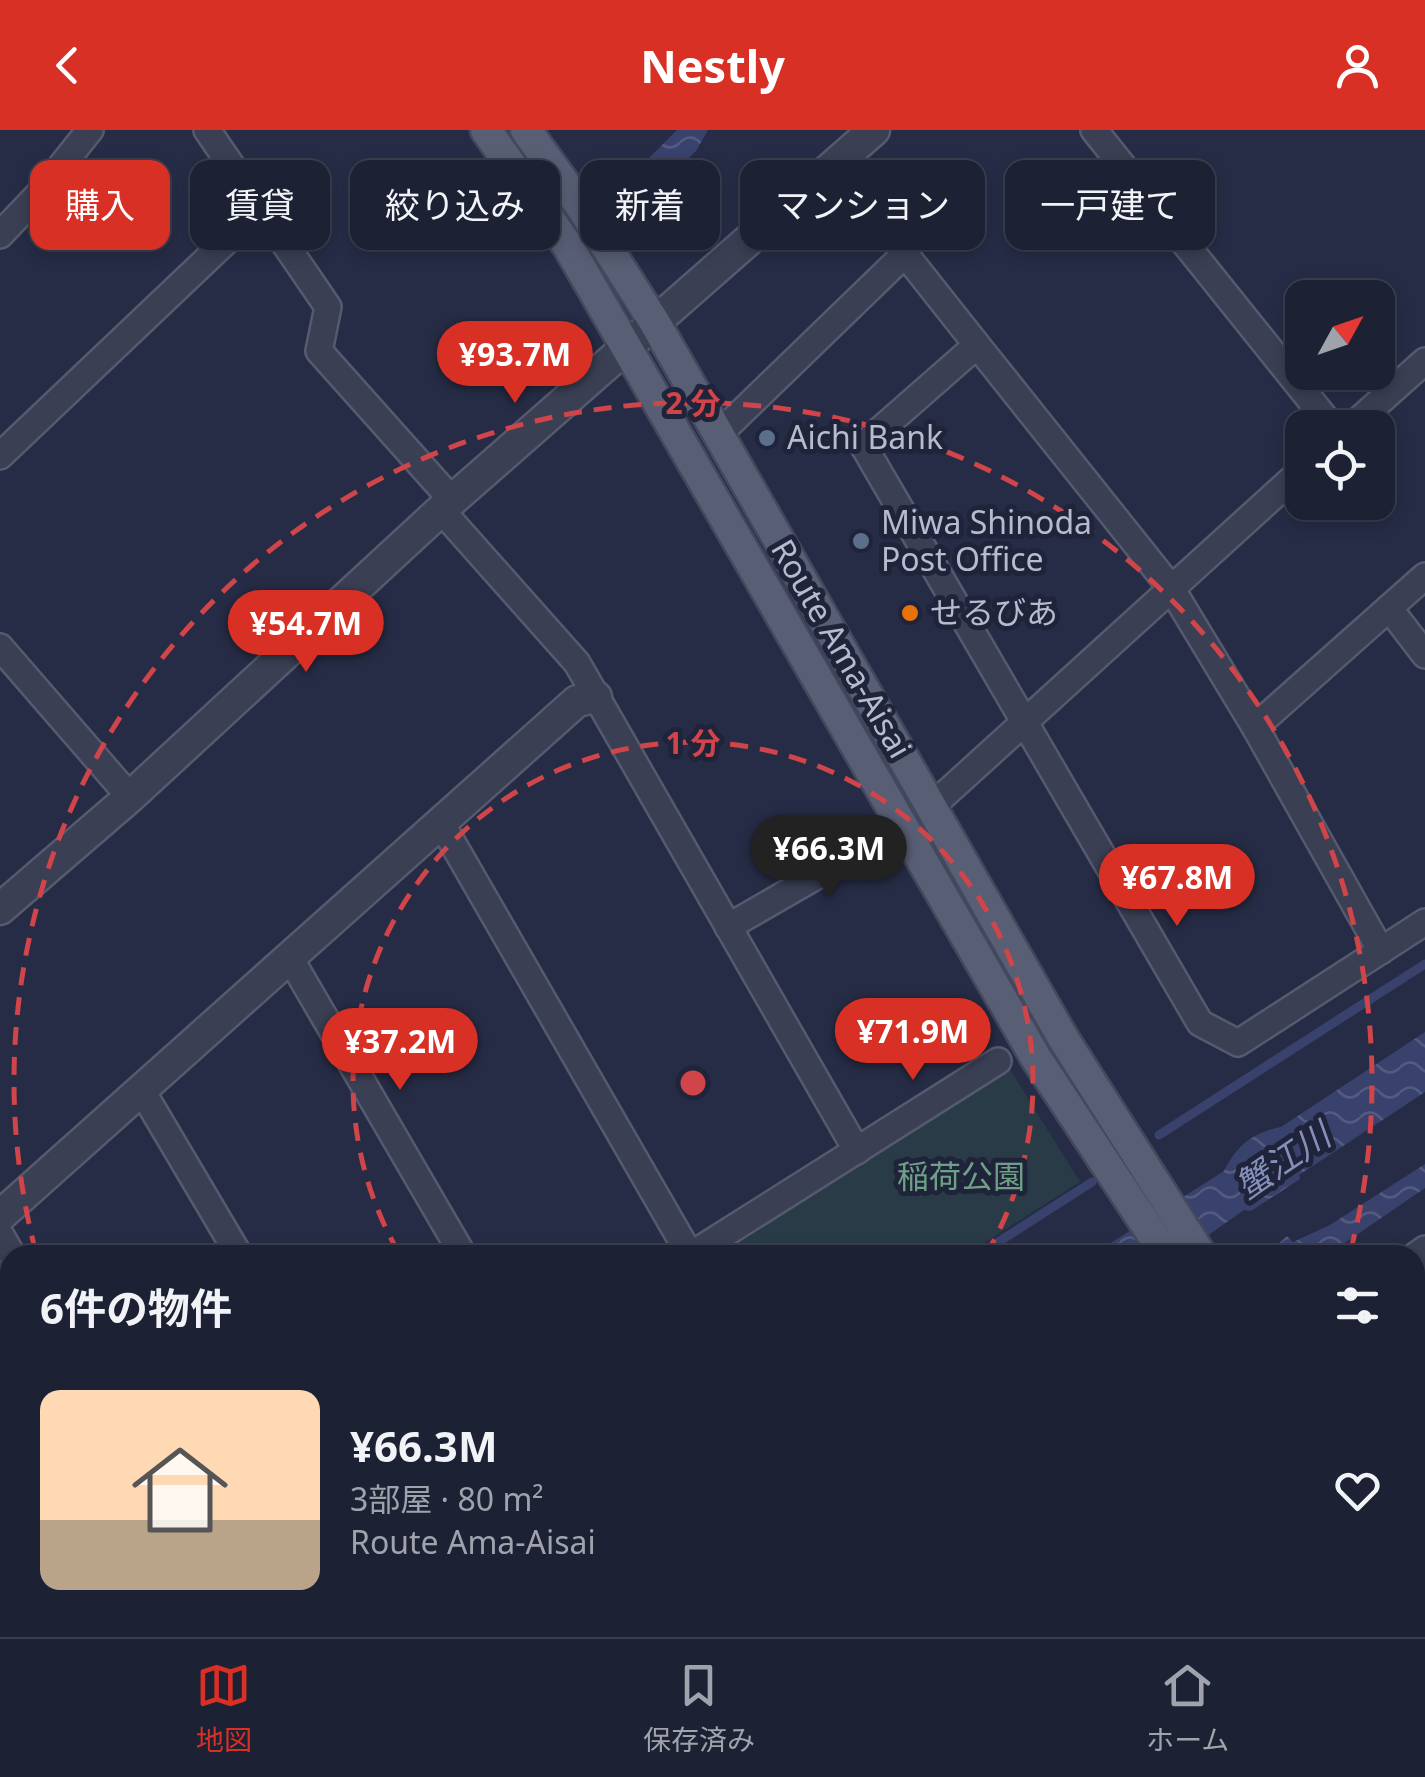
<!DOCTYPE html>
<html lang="ja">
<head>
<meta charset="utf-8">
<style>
	body { margin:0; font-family:"Noto Sans","Noto Sans JP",sans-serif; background:#25293c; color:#f1f3f6; height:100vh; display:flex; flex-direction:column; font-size:38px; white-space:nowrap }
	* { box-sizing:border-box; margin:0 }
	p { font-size:32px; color:#a0a3ac }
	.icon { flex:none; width:55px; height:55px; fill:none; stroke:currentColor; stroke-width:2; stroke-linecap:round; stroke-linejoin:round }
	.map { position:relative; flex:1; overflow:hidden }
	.drawer { position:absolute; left:0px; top:1115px; width:1425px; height:392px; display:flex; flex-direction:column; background:#1c2134; border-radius:30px 30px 0 0; box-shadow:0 5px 15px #0003,0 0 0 2px #3a3e4f }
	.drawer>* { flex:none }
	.hud { position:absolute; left:30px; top:30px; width:1365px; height:90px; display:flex; gap:20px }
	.needle { width:65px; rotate:50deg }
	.fabs { position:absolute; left:1285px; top:150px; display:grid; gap:20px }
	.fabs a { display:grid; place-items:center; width:110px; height:110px; border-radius:20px; background:#1c2134; box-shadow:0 5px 15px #0003,0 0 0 2px #3a3e4f; font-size:50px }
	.price { position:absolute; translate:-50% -85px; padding:0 22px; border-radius:35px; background:#d93025; color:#fff; font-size:32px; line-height:65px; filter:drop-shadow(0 2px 5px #0008) }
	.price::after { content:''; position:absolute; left:50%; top:60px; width:30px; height:22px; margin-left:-15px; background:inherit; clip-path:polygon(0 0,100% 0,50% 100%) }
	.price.current { background:#222; color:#fff }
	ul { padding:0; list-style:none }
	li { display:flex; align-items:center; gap:30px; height:250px; padding:0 40px }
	li span { display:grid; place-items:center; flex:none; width:280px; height:200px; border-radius:20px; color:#555 }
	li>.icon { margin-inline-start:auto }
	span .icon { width:120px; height:120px; fill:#fffc; stroke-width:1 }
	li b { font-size:42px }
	h2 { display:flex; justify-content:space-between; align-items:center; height:120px; padding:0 40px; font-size:42px }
	.tag { padding:0 35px; border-radius:20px; background:#1c2134; box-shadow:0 5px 15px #0003,0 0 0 2px #3a3e4f; font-size:35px; line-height:90px }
	.tag.current { background:#d93025; color:#fff }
	header { display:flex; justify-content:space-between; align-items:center; height:130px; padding:0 40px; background:#d93025; color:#fff; font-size:45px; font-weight:700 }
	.tab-bar { display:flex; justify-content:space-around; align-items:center; height:140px; border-top:2px solid #3a3e4f; background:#1c2134; font-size:28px; color:#a0a3ac }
	.tab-bar a { display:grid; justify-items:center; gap:5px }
	.tab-bar .current { color:#d93025 }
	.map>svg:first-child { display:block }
</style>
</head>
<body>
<header><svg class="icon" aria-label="back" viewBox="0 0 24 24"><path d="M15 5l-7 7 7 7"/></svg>Nestly<svg class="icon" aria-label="person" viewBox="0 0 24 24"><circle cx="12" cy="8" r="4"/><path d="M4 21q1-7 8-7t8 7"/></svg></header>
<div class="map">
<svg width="1425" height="1507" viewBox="0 0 1425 1507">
	<defs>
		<pattern id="water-waves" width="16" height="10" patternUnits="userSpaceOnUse" patternTransform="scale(2.5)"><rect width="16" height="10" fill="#39426c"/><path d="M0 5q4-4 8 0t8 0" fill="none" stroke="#545b80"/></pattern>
	</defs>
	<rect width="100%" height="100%" fill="#262c45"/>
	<!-- park -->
	<path fill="#283b46" d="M1008 936 1080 1052 965 1125H717L719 1120Z"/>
	<!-- water -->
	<g fill="url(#water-waves)">
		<path d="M677 0H708L696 21 640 74 634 71 630 77 621 72 624 66 619 63 631 46Z"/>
		<path d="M1425 902V962L1299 1045 1300 1049 1251 1081 1244 1080 1180 1125H1092L1224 1041C1237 1015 1252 1003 1281 997Z"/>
		<path d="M1425 1034V1058L1327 1125H1266L1287 1106 1293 1112 1330 1095Z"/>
		<path d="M496 1498H584L569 1507H481Z"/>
	</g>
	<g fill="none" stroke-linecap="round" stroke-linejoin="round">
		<!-- stream -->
		<g stroke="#39426c" stroke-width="9">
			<path d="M1159 1005 1425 834"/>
			<path d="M978 1125 1092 1052"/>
			<path d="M931 1498 938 1507"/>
			<path d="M1217 1498 1224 1507"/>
			<path d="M373 1507 388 1498"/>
			<path d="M817 1507 832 1498"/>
		</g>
		<defs>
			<g id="minor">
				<path d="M207 0 328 177 319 221 452 370"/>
				<path d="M1094 0 1333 298"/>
				<path d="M0 105 38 65 90 0"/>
				<path d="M1350 298 1425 231"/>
				<path d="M719 304 905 124 977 215"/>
				<path d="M0 326 261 78"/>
				<path d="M441 380 577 533 857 1021"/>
				<path d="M1389 478 1425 525"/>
				<path d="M0 517 130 667"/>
				<path d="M1255 597 1425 446"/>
				<path d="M931 677 1302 340"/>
				<path d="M441 693 690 1125"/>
				<path d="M728 797 903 696"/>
				<path d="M1381 821 1255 597 1171 458 977 215 863 315 1200 893 1238 913 1425 792"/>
				<path d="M290 828 463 1125"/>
				<path d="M142 961 239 1125"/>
				<path d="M0 1104 12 1125"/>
				<path d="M691 1125 998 931"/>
				<path d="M1415 1126 1425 1119"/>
				<path d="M0 1494 8 1507"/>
				<path d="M228 1498 233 1507"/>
				<path d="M1195 1498 1203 1507"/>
				<path d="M306 1507 321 1498"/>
				<path d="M847 1507 862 1498"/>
			</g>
			<g id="tertiary">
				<path d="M0 779 130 667 441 380 874 0"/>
				<path d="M0 1086 577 571 596 567"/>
			</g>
			<g id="primary">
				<path d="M486 0 568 116 1036 928 1166 1125"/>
				<path d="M526 0 582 78 655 193 1063 908 1201 1125"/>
				<path d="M1415 1412 1425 1425"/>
				<path d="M1415 1461 1425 1474"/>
			</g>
		</defs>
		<!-- minor casing -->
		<use href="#minor" stroke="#565a6f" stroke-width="30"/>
		<!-- tertiary casing -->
		<use href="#tertiary" stroke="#565a6f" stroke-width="35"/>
		<!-- primary casing -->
		<use href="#primary" stroke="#44485e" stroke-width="35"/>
		<!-- minor -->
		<use href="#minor" stroke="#3a3f54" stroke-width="25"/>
		<!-- tertiary -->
		<use href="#tertiary" stroke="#3a3f54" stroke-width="30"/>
		<!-- primary -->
		<use href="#primary" stroke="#585e74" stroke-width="30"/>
	</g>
	<!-- distance rings -->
	<g fill="none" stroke="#d04549" stroke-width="5" stroke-dasharray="18 12">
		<path d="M399 1123A340 340 0 1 1 987 1123"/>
		<path d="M36 1123A679 679 0 1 1 1350 1123"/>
	</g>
	<!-- markers -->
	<g fill="#5c6f8a" stroke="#1f243a" stroke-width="4">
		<circle cx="767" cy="308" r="10"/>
		<circle cx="861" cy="411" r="10"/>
	</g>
	<circle fill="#e8710a" stroke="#1f243a" stroke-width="4" cx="910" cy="483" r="10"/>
	<g text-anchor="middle" stroke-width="10" stroke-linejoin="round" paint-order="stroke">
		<!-- poi labels -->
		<g font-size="32" fill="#b8bbce" stroke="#1f243a" text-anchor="start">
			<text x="787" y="319">Aichi Bank</text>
			<text x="881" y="404">Miwa Shinoda<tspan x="881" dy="37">Post Office</tspan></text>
			<text x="930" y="494">せるびあ</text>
		</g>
		<!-- street labels -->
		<g font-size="32" fill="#b8bbce" stroke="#1f243a">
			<text transform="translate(841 519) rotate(60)" y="11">Route Ama-Aisai</text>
		</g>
		<!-- park labels -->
		<g font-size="32" fill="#6ea085" stroke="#1f243a">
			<text x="961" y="1058">稲荷公園</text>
		</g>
		<!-- water labels -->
		<g font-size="35" font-style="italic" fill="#8590ba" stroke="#1f243a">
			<text transform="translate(1283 1031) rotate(-34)" y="12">蟹江川</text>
		</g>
	</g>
	<circle cx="693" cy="953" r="15" fill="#d04549" stroke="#1f243a" stroke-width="5"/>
	<g font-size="30" text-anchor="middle" font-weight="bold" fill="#d04549" stroke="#1f243a" stroke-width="10" stroke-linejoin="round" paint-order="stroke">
		<text x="693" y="284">2 分</text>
		<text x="693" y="624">1 分</text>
	</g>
</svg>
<div class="fabs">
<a><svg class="needle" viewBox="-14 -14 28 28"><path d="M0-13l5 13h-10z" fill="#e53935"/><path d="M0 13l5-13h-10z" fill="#a0a3ac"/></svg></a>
<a><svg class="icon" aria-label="locate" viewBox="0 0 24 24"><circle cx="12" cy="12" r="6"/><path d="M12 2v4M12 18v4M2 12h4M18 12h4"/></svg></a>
</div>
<b class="price" style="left:515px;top:276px">¥93.7M</b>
<b class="price" style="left:306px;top:545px">¥54.7M</b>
<b class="price current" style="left:829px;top:770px">¥66.3M</b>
<b class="price" style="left:1177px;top:799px">¥67.8M</b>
<b class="price" style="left:913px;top:953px">¥71.9M</b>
<b class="price" style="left:400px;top:963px">¥37.2M</b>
<div class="hud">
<a class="tag current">購入</a>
<a class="tag">賃貸</a>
<a class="tag">絞り込み</a>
<a class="tag">新着</a>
<a class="tag">マンション</a>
<a class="tag">一戸建て</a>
</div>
<section class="drawer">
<h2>6件の物件<svg class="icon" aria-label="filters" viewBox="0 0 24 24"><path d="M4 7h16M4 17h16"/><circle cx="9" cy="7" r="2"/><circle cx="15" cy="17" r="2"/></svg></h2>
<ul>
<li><span style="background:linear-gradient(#ffd9b3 65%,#b9a48a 0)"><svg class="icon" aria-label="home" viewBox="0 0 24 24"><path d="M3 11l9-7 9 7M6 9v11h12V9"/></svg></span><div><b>¥66.3M</b><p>3部屋 · 80 m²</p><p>Route Ama-Aisai</p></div><svg class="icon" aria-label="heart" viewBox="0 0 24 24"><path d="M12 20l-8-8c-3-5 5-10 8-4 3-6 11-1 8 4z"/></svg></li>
</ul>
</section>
</div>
<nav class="tab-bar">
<a class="current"><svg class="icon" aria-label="map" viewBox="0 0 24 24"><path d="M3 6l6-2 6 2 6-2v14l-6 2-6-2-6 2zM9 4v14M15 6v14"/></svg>地図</a>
<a><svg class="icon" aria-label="saved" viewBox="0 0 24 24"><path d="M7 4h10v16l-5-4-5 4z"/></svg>保存済み</a>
<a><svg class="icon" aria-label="home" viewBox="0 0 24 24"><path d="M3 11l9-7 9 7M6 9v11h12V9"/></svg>ホーム</a>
</nav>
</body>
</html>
